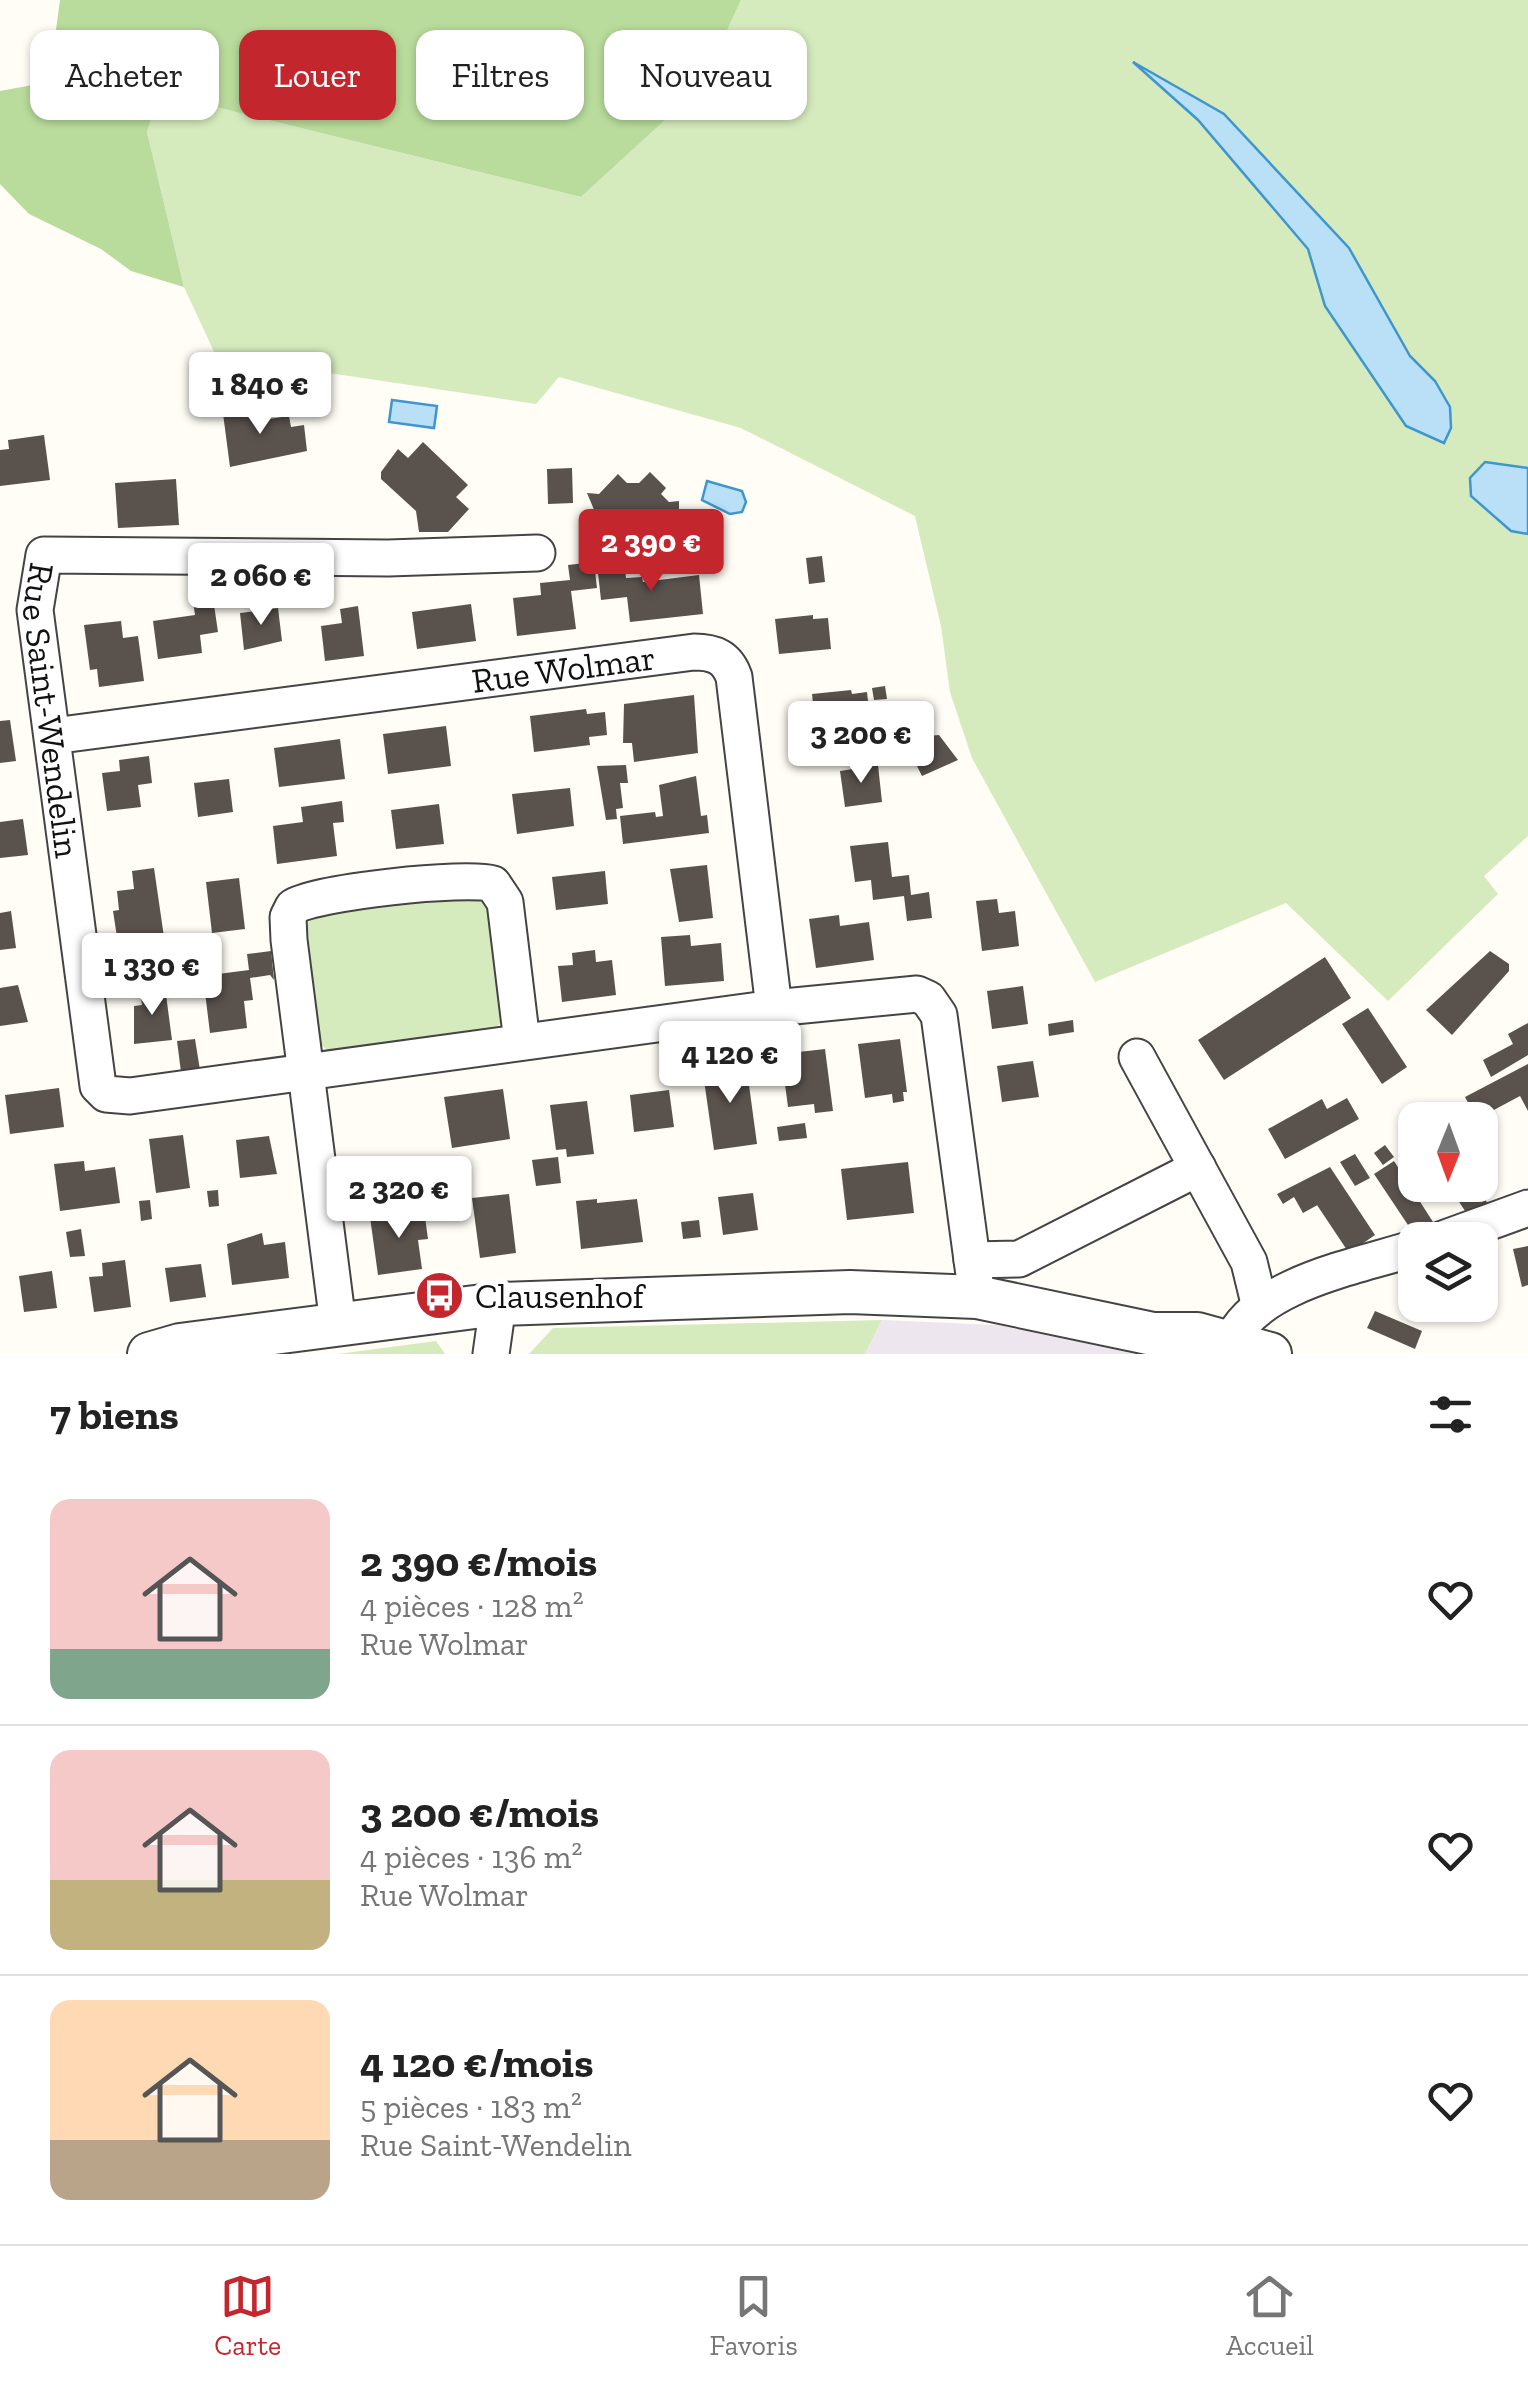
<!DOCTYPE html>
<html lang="fr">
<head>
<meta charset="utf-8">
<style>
	body { margin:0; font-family:"Zilla Slab",serif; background:#f2f2f2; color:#222; height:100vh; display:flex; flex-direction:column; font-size:38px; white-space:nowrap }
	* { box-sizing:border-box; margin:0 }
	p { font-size:32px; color:#767676 }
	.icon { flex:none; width:55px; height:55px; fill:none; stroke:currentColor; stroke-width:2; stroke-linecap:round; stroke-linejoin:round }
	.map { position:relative; height:1354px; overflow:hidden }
	.details { display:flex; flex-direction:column; background:#fff; flex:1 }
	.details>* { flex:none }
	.hud { position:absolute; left:30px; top:30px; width:1000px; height:90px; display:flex; gap:20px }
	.needle { width:65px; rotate:181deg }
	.controls { position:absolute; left:1398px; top:1102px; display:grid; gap:20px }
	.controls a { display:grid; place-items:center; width:100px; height:100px; border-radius:20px; background:#fff; box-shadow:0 2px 8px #0004; font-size:50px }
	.price { position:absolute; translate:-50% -85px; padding:0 22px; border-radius:10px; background:#fff; color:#222; font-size:32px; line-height:65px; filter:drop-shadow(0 2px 5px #0008) }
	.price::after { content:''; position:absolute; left:50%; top:60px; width:30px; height:22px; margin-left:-15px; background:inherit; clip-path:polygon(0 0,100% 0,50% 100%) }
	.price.on { background:#c4262e; color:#fff }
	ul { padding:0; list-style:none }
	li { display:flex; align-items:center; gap:30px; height:250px; padding:0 50px }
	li+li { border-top:2px solid #e0e0e0 }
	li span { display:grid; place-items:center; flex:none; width:280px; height:200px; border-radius:20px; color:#555 }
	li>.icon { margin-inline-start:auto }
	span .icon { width:120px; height:120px; fill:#fffc; stroke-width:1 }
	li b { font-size:42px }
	h2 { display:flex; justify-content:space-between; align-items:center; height:120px; padding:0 50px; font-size:42px }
	.pill { padding:0 35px; border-radius:20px; background:#fff; box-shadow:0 2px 8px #0004; font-size:35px; line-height:90px }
	.pill.on { background:#c4262e; color:#fff }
	.tab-bar { display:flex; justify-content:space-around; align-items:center; height:140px; border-top:2px solid #e0e0e0; background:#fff; font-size:28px; color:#767676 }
	.tab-bar a { display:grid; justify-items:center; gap:5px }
	.tab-bar .on { color:#c4262e }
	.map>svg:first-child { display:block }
</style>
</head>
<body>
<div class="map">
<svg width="1528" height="1354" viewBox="0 0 1528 1354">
	<rect width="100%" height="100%" fill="#fffdf5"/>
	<!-- industrial -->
	<path fill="#eee6ef" d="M882 1320 997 1325 1136 1354H865Z"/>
	<!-- green -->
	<g fill="#d5ebbd">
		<path d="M741 0H1528V836L1484 876 1498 894 1388 1001 1286 903 1095 982 972 758 950 692 941 626 915 516 741 428 559 377 536 404 216 356 184 287 147 132 159 93 581 197 701 87Z"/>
		<path d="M470 893 490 906 505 1016 493 1033 334 1054 316 1042 303 929 317 912Z"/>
		<path d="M882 1320 865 1354H529L553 1328Z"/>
		<path d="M436 1341 445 1354H338Z"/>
	</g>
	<!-- forest -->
	<path fill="#b9dc9c" d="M60 0H741L701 87 581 197 159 93 147 132 184 287 131 271 101 249 29 214 0 184V91L49 82Z"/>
	<!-- water -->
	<g fill="#b9e0f7" stroke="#3f96cf" stroke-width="2.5">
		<path d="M1133 62 1224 114 1349 248 1410 356 1435 381 1450 407 1451 428 1444 443 1406 426 1325 306 1308 249 1198 120Z"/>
		<path d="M288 385 326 392 322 414 309 415 300 407 286 405 279 393Z"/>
		<path d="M392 400 437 406 434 428 389 422Z"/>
		<path d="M1485 462 1528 468V534L1511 531 1471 496 1470 478Z"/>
		<path d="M707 481 742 491 746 502 742 512 730 514 702 500Z"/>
	</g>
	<!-- building -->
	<g fill="#5a524d">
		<path d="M236 405 238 415 267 411 269 419 289 416 291 427 304 425 307 451 230 467 222 406Z"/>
		<path d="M44 435 50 480 0 486V450L9 449 8 440Z"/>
		<path d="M423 442 468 485 456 497 469 509 448 532H419L416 511 381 479V472L398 449 408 458Z"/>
		<path d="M572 468 573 503 548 504 547 469Z"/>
		<path d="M650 472 666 488 661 494 669 502 679 501V511L687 519 659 544 628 545 603 531 587 493 599 494 618 474 627 483H639Z"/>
		<path d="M176 479 179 525 118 528 115 483Z"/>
		<path d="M822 556 825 582 809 584 806 558Z"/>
		<path d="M624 561 626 578 642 577 643 582 699 575 703 614 630 622 627 597 601 600 597 564Z"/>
		<path d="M594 562 597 588 571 591 576 629 517 636 513 598 541 595 540 583 570 580 568 565Z"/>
		<path d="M213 598 218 632 200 635 202 653 158 659 153 621 195 615 193 601Z"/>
		<path d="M471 604 476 641 417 649 412 612Z"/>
		<path d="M358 606 364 656 325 661 321 626 342 623 340 609Z"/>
		<path d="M278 608 282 641 244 650 240 613Z"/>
		<path d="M813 615V619L828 618 831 649 779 654 775 619Z"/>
		<path d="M121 621 123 638 138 636 144 681 99 687 97 669 90 670 84 625Z"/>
		<path d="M885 686 887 699 874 700 872 688Z"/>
		<path d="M851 690 852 694 867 692 869 711 854 712 855 726 816 730 812 694Z"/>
		<path d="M694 695 698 753 634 762 632 743H623L624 704Z"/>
		<path d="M586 709 587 714 605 712 607 735 589 737 590 745 534 752 530 716Z"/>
		<path d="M10 720 16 761 0 763V721Z"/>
		<path d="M913 722 915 737 863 744 861 729Z"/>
		<path d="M446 726 451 766 388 774 383 734Z"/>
		<path d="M939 735 958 760 922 776 909 750 918 741 916 737Z"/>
		<path d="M340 739 345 779 279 787 274 748Z"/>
		<path d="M149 756 152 783 138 785 141 807 107 811 102 773 120 771 119 760Z"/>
		<path d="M626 765 628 783H620L623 808 616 809 617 819 606 820 597 766Z"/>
		<path d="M878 765 882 802 845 807 840 771Z"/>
		<path d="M696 776 701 816 707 815 709 833 623 844 620 816 655 812 656 817 663 816 659 785Z"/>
		<path d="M229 779 233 812 198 817 194 783Z"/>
		<path d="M570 788 574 826 517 834 512 794Z"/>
		<path d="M342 801 344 822 333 823 337 856 277 864 273 826 303 822 301 807Z"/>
		<path d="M439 804 444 844 396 849 391 810Z"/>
		<path d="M23 819 28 855 0 858V822Z"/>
		<path d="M888 842 892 877 909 875 911 895 929 892 932 918 907 921 904 896 873 900 871 880 855 882 850 846Z"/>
		<path d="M707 865 713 918 679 922 670 869Z"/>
		<path d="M154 868 165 944 119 950 113 911 119 910 117 891 134 889 132 871Z"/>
		<path d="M605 871 608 904 556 910 552 877Z"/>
		<path d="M239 878 245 929 212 933 206 882Z"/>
		<path d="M997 899 999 913 1015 911 1019 946 982 951 976 901Z"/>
		<path d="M11 911 16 948 0 950V913Z"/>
		<path d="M839 915 840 926 869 922 874 960 816 968 809 919Z"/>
		<path d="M690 935 691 946 721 943 724 981 665 986 661 937Z"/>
		<path d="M595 950 596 962 612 960 616 995 562 1002 558 966 573 965 572 953Z"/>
		<path d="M271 951 274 980 270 975 250 978 253 1000 244 1001 247 1028 210 1033 203 976 249 970 247 954Z"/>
		<path d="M1490 951 1509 964V971L1452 1035 1426 1010Z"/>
		<path d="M1325 957 1351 998 1224 1080 1198 1040Z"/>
		<path d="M185 961 188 986 165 988 162 964Z"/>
		<path d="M18 985 28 1022 0 1026V988Z"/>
		<path d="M1023 986 1028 1024 992 1029 987 991Z"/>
		<path d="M165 987 172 1040 134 1044V1006L142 1005 140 991Z"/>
		<path d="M1368 1008 1407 1067 1382 1084 1342 1024Z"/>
		<path d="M1073 1020 1074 1032 1049 1036 1048 1024Z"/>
		<path d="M1528 1023V1055L1491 1077 1483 1060 1513 1044 1508 1034Z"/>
		<path d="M195 1039 200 1070 181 1072 177 1041Z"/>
		<path d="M900 1039 907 1092H903L904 1101 893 1103 892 1094 865 1098 858 1044Z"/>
		<path d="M825 1049 833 1111 815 1113 814 1104 788 1107 781 1054Z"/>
		<path d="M1033 1061 1039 1097 1002 1102 997 1066Z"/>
		<path d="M746 1063 757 1144 714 1150 702 1066Z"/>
		<path d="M1528 1064V1111L1520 1096 1477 1119 1465 1097Z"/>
		<path d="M59 1088 64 1127 10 1134 5 1095Z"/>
		<path d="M503 1089 510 1139 452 1148 444 1097Z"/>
		<path d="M669 1090 674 1127 634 1132 630 1095Z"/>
		<path d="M1347 1098 1359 1119 1285 1159 1268 1129 1322 1099 1327 1109Z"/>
		<path d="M587 1101 594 1154 567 1157 566 1149 556 1150 550 1105Z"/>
		<path d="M805 1123 807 1138 779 1141 777 1127Z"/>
		<path d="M183 1135 190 1188 156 1193 149 1139Z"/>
		<path d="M269 1136 277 1174 240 1178 236 1140Z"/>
		<path d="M1385 1145 1394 1157 1383 1165 1374 1153Z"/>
		<path d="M1355 1154 1370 1178 1355 1186 1340 1162Z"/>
		<path d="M558 1157 561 1183 536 1186 532 1160Z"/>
		<path d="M84 1161 85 1171 115 1167 120 1203 60 1211 54 1164Z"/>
		<path d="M1394 1161 1433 1222 1414 1234 1374 1174Z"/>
		<path d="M908 1162 914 1213 847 1220 841 1169Z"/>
		<path d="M1330 1167 1375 1235 1349 1253 1317 1205 1323 1202 1303 1213 1294 1197 1283 1204 1277 1194Z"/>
		<path d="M1448 1185H1476L1488 1204 1469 1217Z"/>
		<path d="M218 1190 219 1206 209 1207 207 1191Z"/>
		<path d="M753 1193 758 1230 723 1235 718 1197Z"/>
		<path d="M509 1194 516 1253 480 1258 472 1198Z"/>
		<path d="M597 1199V1203L637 1199 643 1242 581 1249 576 1201Z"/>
		<path d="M150 1200 152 1219 141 1221 139 1201Z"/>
		<path d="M424 1210 428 1239 418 1240 422 1269 378 1275 370 1217Z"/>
		<path d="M699 1220 701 1237 683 1239 681 1222Z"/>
		<path d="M81 1229 85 1256 70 1257 66 1232Z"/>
		<path d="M262 1233 264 1245 285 1242 289 1278 232 1285 227 1244Z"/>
		<path d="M1528 1246V1285L1522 1287 1513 1249Z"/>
		<path d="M125 1260 131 1307 94 1312 89 1277 103 1276 102 1263Z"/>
		<path d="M201 1264 206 1297 170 1302 165 1268Z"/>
		<path d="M52 1271 57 1308 24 1312 19 1276Z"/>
		<path d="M1375 1311 1422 1331 1415 1349 1367 1328Z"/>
	</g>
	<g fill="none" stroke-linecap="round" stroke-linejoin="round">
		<defs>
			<g id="minor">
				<path id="s1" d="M537 553 388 558 44 555 35 610 98 1086 106 1094 130 1096 774 1008 917 994 928 999 939 1015 977 1297"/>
				<path id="s2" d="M53 736 694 652C714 652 727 657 734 677L774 1008"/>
				<path d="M1137 1057 1249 1262 1259 1303"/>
				<path d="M1440 1240 1528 1208"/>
				<path d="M972 1260 1019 1259 1198 1168"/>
				<path d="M338 1324 289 940 288 917 293 907C316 892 466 876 493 884L505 902 522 1042"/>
				<path d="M1231 1343C1254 1284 1359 1266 1415 1248"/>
				<path d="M491 1354 498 1304"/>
			</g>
			<path id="tertiary" d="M149 1354 180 1345 498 1304 850 1292 977 1297 1153 1334H1197L1270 1354"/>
		</defs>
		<!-- minor casing -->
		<use href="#minor" stroke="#444" stroke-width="39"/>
		<!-- tertiary casing -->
		<use href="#tertiary" stroke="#444" stroke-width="46"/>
		<!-- minor -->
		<use href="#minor" stroke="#fff" stroke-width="35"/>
		<!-- tertiary -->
		<use href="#tertiary" stroke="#fff" stroke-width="42"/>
	</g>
	<!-- icons -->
	<defs>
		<symbol id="bus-disc" viewBox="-11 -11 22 22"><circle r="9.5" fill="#c4262e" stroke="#fff"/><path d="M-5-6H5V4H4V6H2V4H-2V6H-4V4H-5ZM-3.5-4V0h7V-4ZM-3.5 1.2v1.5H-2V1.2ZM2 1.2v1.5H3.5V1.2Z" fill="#fff"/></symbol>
	</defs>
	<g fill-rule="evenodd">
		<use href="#bus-disc" x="412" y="1268" width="55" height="55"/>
	</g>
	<g text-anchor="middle" stroke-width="10" stroke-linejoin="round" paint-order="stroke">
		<!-- street labels -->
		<g font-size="35" fill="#111" stroke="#fff">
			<text dy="12" stroke="none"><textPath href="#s2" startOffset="515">Rue Wolmar</textPath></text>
			<text dy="12" stroke="none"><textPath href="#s1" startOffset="650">Rue Saint-Wendelin</textPath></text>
		</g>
		<!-- poi labels -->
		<g font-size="35" fill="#111" stroke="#fff" text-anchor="start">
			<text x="475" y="1308">Clausenhof</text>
		</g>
	</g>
</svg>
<div class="controls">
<a><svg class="needle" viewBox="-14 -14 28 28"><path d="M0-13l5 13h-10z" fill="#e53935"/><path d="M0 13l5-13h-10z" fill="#767676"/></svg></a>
<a><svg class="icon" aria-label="layers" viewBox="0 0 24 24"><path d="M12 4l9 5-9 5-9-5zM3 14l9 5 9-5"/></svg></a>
</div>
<b class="price" style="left:260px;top:437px">1 840 €</b>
<b class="price on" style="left:651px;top:594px">2 390 €</b>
<b class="price" style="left:261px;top:628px">2 060 €</b>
<b class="price" style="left:861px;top:786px">3 200 €</b>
<b class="price" style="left:152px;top:1018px">1 330 €</b>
<b class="price" style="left:730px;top:1106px">4 120 €</b>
<b class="price" style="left:399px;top:1241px">2 320 €</b>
<div class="hud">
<a class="pill">Acheter</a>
<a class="pill on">Louer</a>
<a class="pill">Filtres</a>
<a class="pill">Nouveau</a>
</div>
</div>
<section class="details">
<h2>7 biens<svg class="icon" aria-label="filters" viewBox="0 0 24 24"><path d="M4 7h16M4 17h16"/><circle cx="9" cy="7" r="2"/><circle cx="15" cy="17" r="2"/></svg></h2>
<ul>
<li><span style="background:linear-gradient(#f6c9c9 75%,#7fa58c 0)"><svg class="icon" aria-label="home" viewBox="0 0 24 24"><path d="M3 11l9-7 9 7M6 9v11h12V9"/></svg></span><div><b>2 390 €/mois</b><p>4 pièces · 128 m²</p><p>Rue Wolmar</p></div><svg class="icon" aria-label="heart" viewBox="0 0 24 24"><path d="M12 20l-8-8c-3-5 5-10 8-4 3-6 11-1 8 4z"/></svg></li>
<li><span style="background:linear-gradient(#f6c9c9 65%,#c2b280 0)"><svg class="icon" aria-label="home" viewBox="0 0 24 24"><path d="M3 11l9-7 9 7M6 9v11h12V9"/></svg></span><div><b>3 200 €/mois</b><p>4 pièces · 136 m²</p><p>Rue Wolmar</p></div><svg class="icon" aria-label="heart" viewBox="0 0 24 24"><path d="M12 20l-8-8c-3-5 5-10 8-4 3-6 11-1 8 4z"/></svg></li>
<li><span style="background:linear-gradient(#ffd9b3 70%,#b9a48a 0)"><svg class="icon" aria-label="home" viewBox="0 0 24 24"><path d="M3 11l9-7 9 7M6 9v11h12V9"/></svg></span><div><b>4 120 €/mois</b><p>5 pièces · 183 m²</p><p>Rue Saint-Wendelin</p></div><svg class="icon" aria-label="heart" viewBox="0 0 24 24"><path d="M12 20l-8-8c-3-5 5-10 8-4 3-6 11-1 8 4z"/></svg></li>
</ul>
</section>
<nav class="tab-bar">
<a class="on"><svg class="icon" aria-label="map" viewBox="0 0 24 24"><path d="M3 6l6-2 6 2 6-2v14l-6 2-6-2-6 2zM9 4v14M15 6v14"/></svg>Carte</a>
<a><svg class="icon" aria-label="saved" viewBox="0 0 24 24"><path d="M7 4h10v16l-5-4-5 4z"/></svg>Favoris</a>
<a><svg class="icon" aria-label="home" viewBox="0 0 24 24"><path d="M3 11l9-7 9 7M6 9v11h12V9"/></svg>Accueil</a>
</nav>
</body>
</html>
